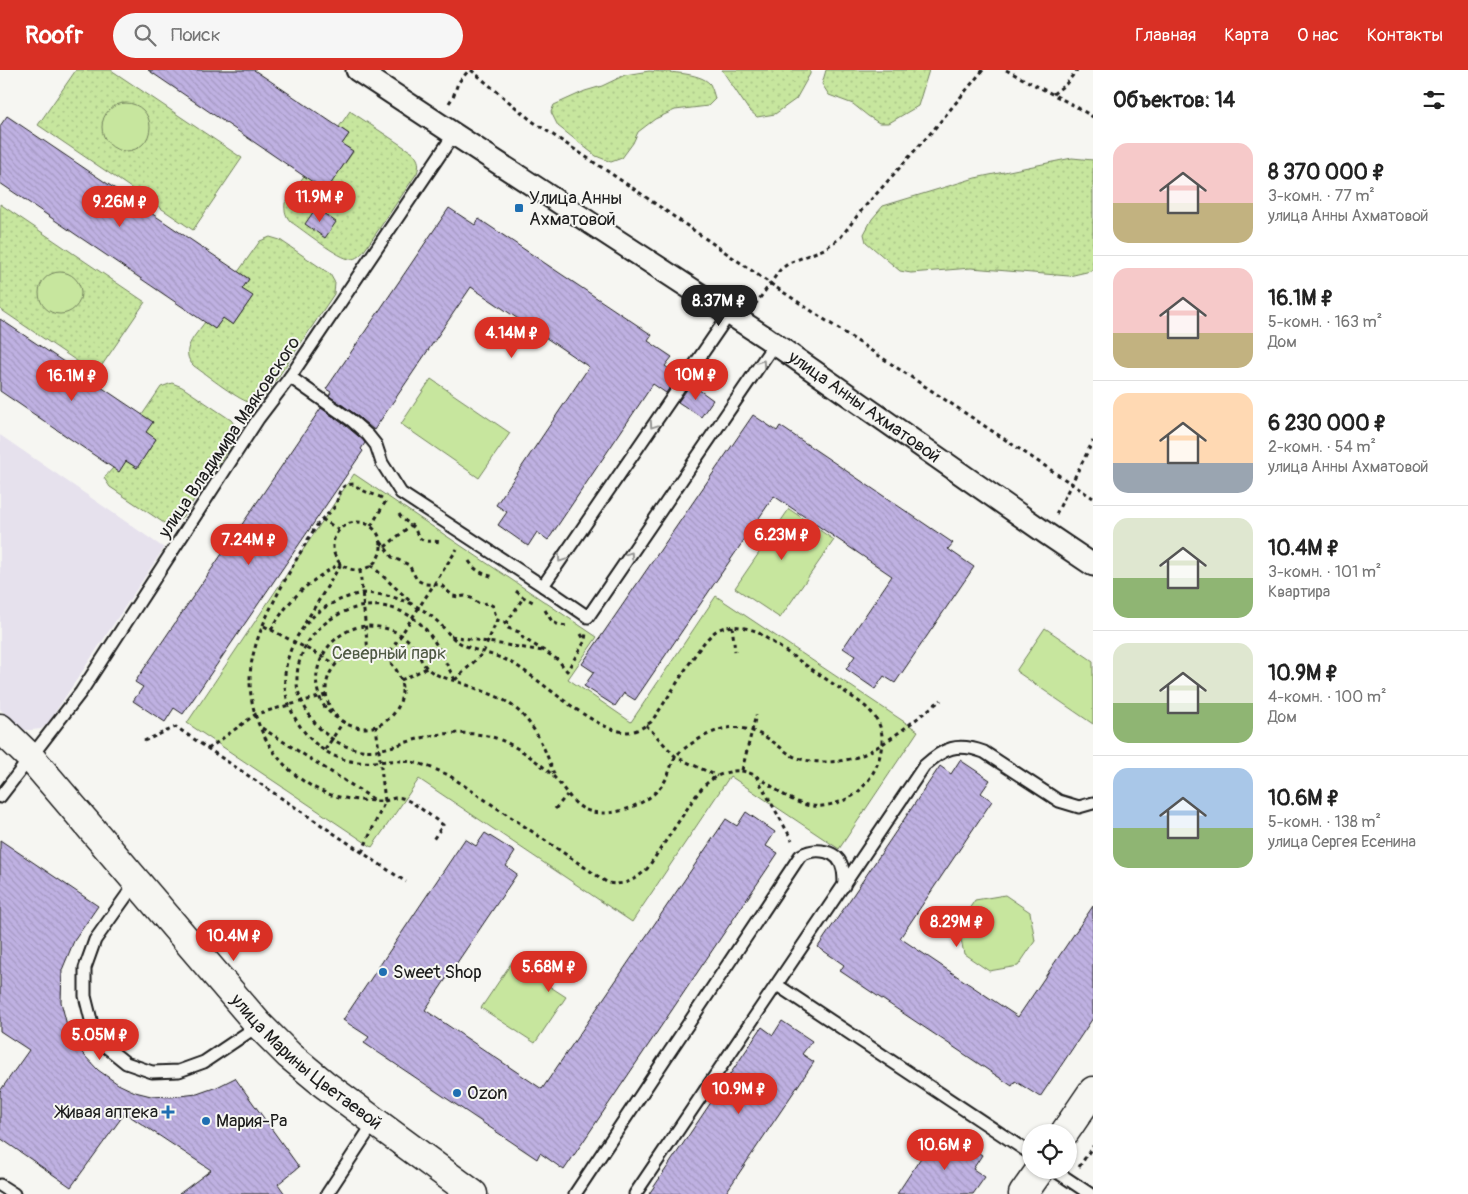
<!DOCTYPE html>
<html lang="ru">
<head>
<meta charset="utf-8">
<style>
	body { margin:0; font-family:Pangolin,sans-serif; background:#f6f6f6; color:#222; height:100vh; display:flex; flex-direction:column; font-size:19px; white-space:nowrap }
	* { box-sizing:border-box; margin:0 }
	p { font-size:16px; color:#767676 }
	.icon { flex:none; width:28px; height:28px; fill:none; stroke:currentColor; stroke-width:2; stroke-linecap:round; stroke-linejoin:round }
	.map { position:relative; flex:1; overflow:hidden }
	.side { display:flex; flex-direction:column; background:#fff; width:375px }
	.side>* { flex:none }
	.fabs { position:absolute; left:1022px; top:1054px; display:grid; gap:10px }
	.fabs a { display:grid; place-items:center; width:55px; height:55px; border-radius:50%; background:#fff; box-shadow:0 1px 4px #0004; font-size:25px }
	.price { position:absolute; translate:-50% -42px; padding:0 11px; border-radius:18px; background:#d93025; color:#fff; font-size:16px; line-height:32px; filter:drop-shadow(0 1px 2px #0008) }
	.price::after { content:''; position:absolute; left:50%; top:30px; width:15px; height:11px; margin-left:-8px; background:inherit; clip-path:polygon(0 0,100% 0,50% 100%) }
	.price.active { background:#222; color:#fff }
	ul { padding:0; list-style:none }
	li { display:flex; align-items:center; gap:15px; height:125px; padding:0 20px }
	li+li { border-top:1px solid #e0e0e0 }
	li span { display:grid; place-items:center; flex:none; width:140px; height:100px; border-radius:15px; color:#555 }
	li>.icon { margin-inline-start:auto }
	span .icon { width:60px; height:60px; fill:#fffc; stroke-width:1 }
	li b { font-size:21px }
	h2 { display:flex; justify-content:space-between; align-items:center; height:60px; padding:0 20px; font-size:21px }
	header { display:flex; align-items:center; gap:30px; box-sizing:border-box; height:70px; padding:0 25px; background:#d93025; color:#fff }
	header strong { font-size:24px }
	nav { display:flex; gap:28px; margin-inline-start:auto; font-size:18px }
	.search { width:350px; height:45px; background:#f6f6f6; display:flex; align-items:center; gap:12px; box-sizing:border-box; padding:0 18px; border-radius:28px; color:#767676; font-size:19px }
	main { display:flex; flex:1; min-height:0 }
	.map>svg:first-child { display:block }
</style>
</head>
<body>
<header>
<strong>Roofr</strong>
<div class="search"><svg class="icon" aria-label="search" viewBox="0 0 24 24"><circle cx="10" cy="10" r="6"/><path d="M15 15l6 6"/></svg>Поиск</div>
<nav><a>Главная</a><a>Карта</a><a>О нас</a><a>Контакты</a></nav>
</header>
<main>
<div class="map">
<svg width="1093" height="1124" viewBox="0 0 1093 1124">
	<defs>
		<pattern id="grass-dots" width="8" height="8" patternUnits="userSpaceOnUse" patternTransform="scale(1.25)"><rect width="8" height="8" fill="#c7e69e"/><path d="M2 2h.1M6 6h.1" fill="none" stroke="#aac588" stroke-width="1.8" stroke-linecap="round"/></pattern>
		<pattern id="building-back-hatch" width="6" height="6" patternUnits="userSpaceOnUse" patternTransform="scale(1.25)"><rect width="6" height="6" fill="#bfb1e2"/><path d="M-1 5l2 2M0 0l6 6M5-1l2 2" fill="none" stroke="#a498c1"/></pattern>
	</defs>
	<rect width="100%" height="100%" fill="#f6f6f2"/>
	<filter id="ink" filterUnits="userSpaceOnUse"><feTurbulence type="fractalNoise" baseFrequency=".02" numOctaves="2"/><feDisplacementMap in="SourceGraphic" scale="10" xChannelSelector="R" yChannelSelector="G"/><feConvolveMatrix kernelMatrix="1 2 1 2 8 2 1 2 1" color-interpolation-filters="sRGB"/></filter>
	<g filter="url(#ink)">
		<!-- built -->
		<path fill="#e6e1ed" d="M0 365 164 478 48 653 41 659 31 660H25L18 656 0 639Z"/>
		<!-- grass -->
		<g fill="url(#grass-dots)" stroke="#72815d">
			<path d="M76 0H111L242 88 193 160 38 55Z"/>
			<path d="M722 0H810V4L796 29 775 44 757 47 748 39Z"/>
			<path d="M826 0H929L918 36 889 53H879L868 46 853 34 829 25 822 14Z"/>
			<path d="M649 1C664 2 700 2 710 14 712 18 714 24 715 29L708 36 675 40 655 49 638 62 633 73 622 88 611 92 596 86 558 56 551 42 554 35 585 21 602 16 625 5Z"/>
			<path d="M350 41 413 83C419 90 420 95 417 103L364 181C361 185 356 189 351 189 340 190 302 159 291 152 286 147 284 141 285 133L304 106 333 110 353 82 342 74 349 64 339 57Z"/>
			<path d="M1072 88 1093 90V200L1091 201 1069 206 971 198 911 203 900 201 866 172 864 164 872 149 883 136 975 108Z"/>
			<path d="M0 134 145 232 96 304 0 239Z"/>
			<path d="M270 167 280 170 330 204 335 213 334 224 266 325C262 329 258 333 252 333 242 333 204 303 194 296 178 281 196 265 205 252L215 259 223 248 233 255 252 227 242 219 249 209 238 202 260 171Z"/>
			<path d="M172 313 182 317 231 350C237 357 237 362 235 370L183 446 175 453H164L110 417 104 408 113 398 119 401 126 391 137 398 156 369 146 362 142 345 161 317Z"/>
		</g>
		<!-- green -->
		<g fill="#c7e69e" stroke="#72815d">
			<circle cx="126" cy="57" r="24"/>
			<circle cx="60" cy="223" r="21"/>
			<path d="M431 309 510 363 479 408 401 354Z"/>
			<path d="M354 404 597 567 568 609 631 652 716 526 918 661 839 779 730 706 632 852 419 709 372 777 187 653Z"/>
			<path d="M789 439 834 470 780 548 735 518Z"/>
			<path d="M1045 558 1093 591V654L1016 601Z"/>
			<path d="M1005 825 1030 842 1035 871 1018 896 989 901 964 884 958 855 975 830Z"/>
			<path d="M512 892 566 927 535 973 481 938Z"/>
		</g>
		<!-- building -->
		<g fill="url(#building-back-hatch)" stroke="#1c1c1c">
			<path d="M148 0H254L349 64 342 74 353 81 326 121Z"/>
			<path d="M7 46 249 209 242 219 253 226 233 255 223 248 215 259 0 113V56Z"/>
			<path d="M316 138 336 152 325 168 305 154Z"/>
			<path d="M449 138 475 155 479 149 652 265 648 271 672 287 665 296 678 305 666 323 653 314 548 470 537 462 528 476 498 455 507 442 496 435 589 297 471 217 374 360 355 344 329 326 331 322 326 319Z"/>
			<path d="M0 249 153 352 146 362 156 369 137 398 126 391 119 402 0 321Z"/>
			<path d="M691 314 713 330 701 347 678 332Z"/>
			<path d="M321 338 346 356 363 370 365 373 361 379 363 381 183 644 174 638 165 652 133 631 143 617 135 612Z"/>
			<path d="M753 345 777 361 780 356 953 473 948 479 974 497 895 613 884 606 875 619 846 599 855 586 843 578 892 506 774 426 635 630 624 623 615 636 584 616 594 602 582 594Z"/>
			<path d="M960 690 990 710 981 723 992 731 900 868 1018 947 1093 836V948L1040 1027 1015 1011 1012 1016 840 901 844 895 818 877 940 696 951 704Z"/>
			<path d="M746 742 775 762 766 776 778 783 564 1100 540 1083 537 1089 364 973 369 967 343 950 465 769 476 776 485 763 515 782 506 796 517 804 425 940 542 1019 726 749 737 756Z"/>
			<path d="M0 770 98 836 74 871 62 900 61 932 68 959 83 984 98 1000 118 1014 135 1022 151 1026 171 1027 197 1024 217 1017 235 1008 299 1097 278 1114 285 1124H179L211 1100 125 1043 71 1117 0 1068V1021L29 980 0 961Z"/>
			<path d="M782 951 812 971 802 984 814 992 725 1124H649L762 957 773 965Z"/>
			<path d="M953 1065 982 1085 973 1099 985 1107 973 1124H897L932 1071 944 1079Z"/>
		</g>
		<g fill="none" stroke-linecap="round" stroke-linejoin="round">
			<defs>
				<g id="service">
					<path d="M730 243 543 516 588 547 775 273"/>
					<path d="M290 307 351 350 368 365 376 375 382 393 401 423 543 516"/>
					<path d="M0 727 81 622 258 349 290 307 454 64"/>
					<path d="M137 811 95 870 85 898V926L92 954 105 976 126 993 152 1002 179 1001 204 992 259 955"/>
					<path d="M777 915 1031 1084"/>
					<path d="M1054 1100 1090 1124"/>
					<path d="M0 1115 14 1124"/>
					<path d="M327 1124 375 1051"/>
					<path d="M575 1124 800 786C815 777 839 779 843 800 844 805 844 811 844 816"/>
					<path d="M635 1124 924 696C944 678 957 672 984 682L1059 731 1079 737 1093 733"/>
				</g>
				<g id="minor">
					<path id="s1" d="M357 0 454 64 765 267 1047 464 1093 495"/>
				</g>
				<g id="tertiary">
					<path id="s2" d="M0 658 31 688 259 955 289 985 324 1014 473 1124"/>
					<path d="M1065 1062 1093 1021"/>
					<path d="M1023 1124 1040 1100"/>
				</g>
			</defs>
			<!-- service casing -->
			<use href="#service" stroke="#1c1c1c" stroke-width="15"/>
			<!-- minor casing -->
			<use href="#minor" stroke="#1c1c1c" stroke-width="25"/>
			<!-- tertiary casing -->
			<use href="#tertiary" stroke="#1c1c1c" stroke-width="31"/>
			<!-- path -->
			<g stroke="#1c1c1c" stroke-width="3" stroke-dasharray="4 4" stroke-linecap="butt">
				<path d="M471 0 532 51 637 121 771 214 1093 428"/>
				<path d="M1006 0 1075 36 1093 47"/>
				<path d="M1053 24 1066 14 1077 0"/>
				<path d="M449 33 453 27 458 13 469 0"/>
				<path d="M755 235 780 200 789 193 824 179 840 168 861 141 935 58 983 0"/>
				<path d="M382 428C370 422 365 424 354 414 333 415 342 430 332 440 329 444 324 446 321 450 311 463 303 478 295 492 278 523 256 561 251 596 243 652 283 714 339 727 352 730 370 731 384 731 390 730 396 726 402 728 413 731 433 748 443 755L432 771"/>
				<path d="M399 444C403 450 406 451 411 455 417 460 417 469 425 471 431 472 436 470 442 473"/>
				<path d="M1056 444 1093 371"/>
				<path d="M322 449 339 460"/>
				<circle cx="357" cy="476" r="24"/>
				<path d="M371 456 386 431"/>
				<path d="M381 472 392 487 409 495 417 510 425 514 441 515 453 526 458 527 465 526 474 529C478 535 481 534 488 533L493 536 497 550 504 552 508 558 519 562 523 568 546 582 558 590 567 601 585 571 586 562"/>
				<path d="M385 477 411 455"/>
				<path d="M469 491C475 501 483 504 494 507"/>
				<path d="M371 495 412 533"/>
				<path d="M360 500 368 582"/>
				<path d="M516 521 523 527 533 532"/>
				<path d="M362 523C390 524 418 532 439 553 446 560 451 568 460 573 476 582 495 584 510 592 540 607 601 670 634 661 641 659 645 656 651 652 664 634 675 616 687 597 695 585 704 570 716 561 728 553 743 557 756 561L861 633C874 643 883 655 882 671 881 691 873 707 859 721 850 729 839 733 828 735 784 745 763 692 729 702 719 704 709 710 703 717 695 726 689 736 683 745 671 763 659 781 647 799 635 810 625 816 608 813L450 706C436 699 419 692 403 691 389 690 373 693 358 692 328 690 304 668 292 642 282 621 283 600 291 579 305 546 328 531 362 523Z"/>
				<path d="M545 540C552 552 553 555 568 556"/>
				<path d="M305 553 341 494"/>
				<path d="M506 554 523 528"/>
				<path d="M264 556 336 594"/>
				<path d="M732 556 735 581"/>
				<path d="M271 560C291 526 308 512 341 493"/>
				<path d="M581 564 585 571"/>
				<path d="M451 566 543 581"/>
				<circle cx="364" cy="620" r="38"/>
				<path d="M386 588 457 479"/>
				<path d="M401 610 427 598"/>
				<path d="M455 610C443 589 434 562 413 548 364 514 295 555 297 612 297 626 307 642 315 653 331 673 357 685 382 679 397 676 411 670 426 667 444 662 474 662 492 667 512 672 541 693 555 708 570 725 575 742 601 743 624 744 655 730 666 709 670 702 671 693 676 686 685 676 706 664 719 660 739 653 760 662 776 674 783 679 789 685 797 688 816 694 839 693 857 687 883 678 918 647 941 630"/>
				<path d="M455 610 483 583 497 550"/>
				<path d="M646 655 676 687 717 706"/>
				<path d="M262 658 375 730"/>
				<path d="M144 671 176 657 406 812"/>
				<path d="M208 679 256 644 326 625"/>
				<path d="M325 680 343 652C333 646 324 639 320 628 307 597 332 558 366 556 385 556 405 562 415 579 419 585 422 593 427 598 436 607 450 609 462 613 476 619 494 624 507 632 534 650 545 678 555 707"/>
				<path d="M742 700 756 645"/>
				<path d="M756 706 792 770"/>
				<path d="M555 739 567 725"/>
				<path d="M362 782 385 731 376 656"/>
				<path d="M1079 1097 1093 1076"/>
			</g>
			<!-- service -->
			<use href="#service" stroke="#f6f6f2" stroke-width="11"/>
			<!-- minor -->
			<use href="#minor" stroke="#f6f6f2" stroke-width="21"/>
			<!-- tertiary -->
			<use href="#tertiary" stroke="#f6f6f2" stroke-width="28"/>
		</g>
		<!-- one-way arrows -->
		<defs><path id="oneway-chevron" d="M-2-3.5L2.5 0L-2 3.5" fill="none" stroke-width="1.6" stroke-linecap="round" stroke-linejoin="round" transform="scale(1.25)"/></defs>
		<g stroke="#949492">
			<use href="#oneway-chevron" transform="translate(762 293) rotate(-56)"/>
			<use href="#oneway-chevron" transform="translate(653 355) rotate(124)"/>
			<use href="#oneway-chevron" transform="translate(630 485) rotate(-56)"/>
			<use href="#oneway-chevron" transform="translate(561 489) rotate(124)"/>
		</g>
	</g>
	<!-- markers -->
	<g fill="#1f6fb2" stroke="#f6f6f2" stroke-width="2">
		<rect x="514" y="133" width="10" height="10" rx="2.5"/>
		<circle cx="383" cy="902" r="5"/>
		<circle cx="457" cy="1023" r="5"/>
		<path d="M165.5 1034.5h5v5h5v5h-5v5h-5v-5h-5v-5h5z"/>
		<circle cx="206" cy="1051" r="5"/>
	</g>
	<g text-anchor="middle" stroke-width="4" stroke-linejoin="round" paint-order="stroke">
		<!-- poi labels -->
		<g font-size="18" fill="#1c1c1c" stroke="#f6f6f2" text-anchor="start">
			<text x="529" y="134">Улица Анны<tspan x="529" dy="21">Ахматовой</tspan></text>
			<text x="393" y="908">Sweet Shop</text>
			<text x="467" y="1029">Ozon</text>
			<text x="158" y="1048" text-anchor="end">Живая аптека</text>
			<text x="216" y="1057">Мария-Ра</text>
		</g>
		<!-- street labels -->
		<g font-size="18" fill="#1c1c1c" stroke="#f6f6f2">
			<text dy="6" stroke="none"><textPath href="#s1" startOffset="609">улица Анны Ахматовой</textPath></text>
			<text transform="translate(229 367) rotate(-56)" y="6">улица Владимира Маяковского</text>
			<text dy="6" stroke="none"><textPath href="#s2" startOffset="454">улица Марины Цветаевой</textPath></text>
		</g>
		<!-- park labels -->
		<g font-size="18" fill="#4f5943" stroke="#f6f6f2">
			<text x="389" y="589">Северный парк</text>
		</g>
	</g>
</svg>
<div class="fabs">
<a><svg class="icon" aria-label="locate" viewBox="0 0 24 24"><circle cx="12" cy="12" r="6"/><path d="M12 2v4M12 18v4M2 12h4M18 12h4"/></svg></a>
</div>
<b class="price" style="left:320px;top:153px">11.9M ₽</b>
<b class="price" style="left:120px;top:158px">9.26M ₽</b>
<b class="price active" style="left:719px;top:257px">8.37M ₽</b>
<b class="price" style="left:512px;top:289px">4.14M ₽</b>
<b class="price" style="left:696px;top:331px">10M ₽</b>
<b class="price" style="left:72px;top:332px">16.1M ₽</b>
<b class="price" style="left:782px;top:491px">6.23M ₽</b>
<b class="price" style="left:249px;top:496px">7.24M ₽</b>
<b class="price" style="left:957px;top:878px">8.29M ₽</b>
<b class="price" style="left:234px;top:892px">10.4M ₽</b>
<b class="price" style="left:549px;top:923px">5.68M ₽</b>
<b class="price" style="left:100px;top:991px">5.05M ₽</b>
<b class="price" style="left:739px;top:1045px">10.9M ₽</b>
<b class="price" style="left:945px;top:1101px">10.6M ₽</b>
</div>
<section class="side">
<h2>Объектов: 14<svg class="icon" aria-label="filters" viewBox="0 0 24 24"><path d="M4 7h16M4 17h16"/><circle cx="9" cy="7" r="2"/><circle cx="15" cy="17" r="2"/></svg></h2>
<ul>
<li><span style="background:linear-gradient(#f6c9c9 60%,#c2b280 0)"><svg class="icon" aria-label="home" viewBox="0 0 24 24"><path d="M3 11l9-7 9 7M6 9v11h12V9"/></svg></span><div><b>8 370 000 ₽</b><p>3-комн. · 77 m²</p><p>улица Анны Ахматовой</p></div></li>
<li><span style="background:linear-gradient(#f6c9c9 65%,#c2b280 0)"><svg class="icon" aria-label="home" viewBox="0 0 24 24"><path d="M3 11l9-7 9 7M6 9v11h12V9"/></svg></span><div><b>16.1M ₽</b><p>5-комн. · 163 m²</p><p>Дом</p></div></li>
<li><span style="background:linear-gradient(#ffd9b3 70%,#9aa5b1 0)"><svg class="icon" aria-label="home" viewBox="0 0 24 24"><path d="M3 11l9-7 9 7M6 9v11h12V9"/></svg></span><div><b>6 230 000 ₽</b><p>2-комн. · 54 m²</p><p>улица Анны Ахматовой</p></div></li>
<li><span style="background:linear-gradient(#dfe7d0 60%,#8fb573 0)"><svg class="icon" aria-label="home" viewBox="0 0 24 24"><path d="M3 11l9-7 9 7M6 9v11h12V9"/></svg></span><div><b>10.4M ₽</b><p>3-комн. · 101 m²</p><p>Квартира</p></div></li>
<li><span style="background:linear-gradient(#dfe7d0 60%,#8fb573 0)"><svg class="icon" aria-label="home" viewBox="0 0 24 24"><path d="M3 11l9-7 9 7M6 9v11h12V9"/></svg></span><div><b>10.9M ₽</b><p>4-комн. · 100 m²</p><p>Дом</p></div></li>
<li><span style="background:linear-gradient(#a9c7e8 60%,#8fb573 0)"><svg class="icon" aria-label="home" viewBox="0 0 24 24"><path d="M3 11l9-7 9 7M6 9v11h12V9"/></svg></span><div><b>10.6M ₽</b><p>5-комн. · 138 m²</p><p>улица Сергея Есенина</p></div></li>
</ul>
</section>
</main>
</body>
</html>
